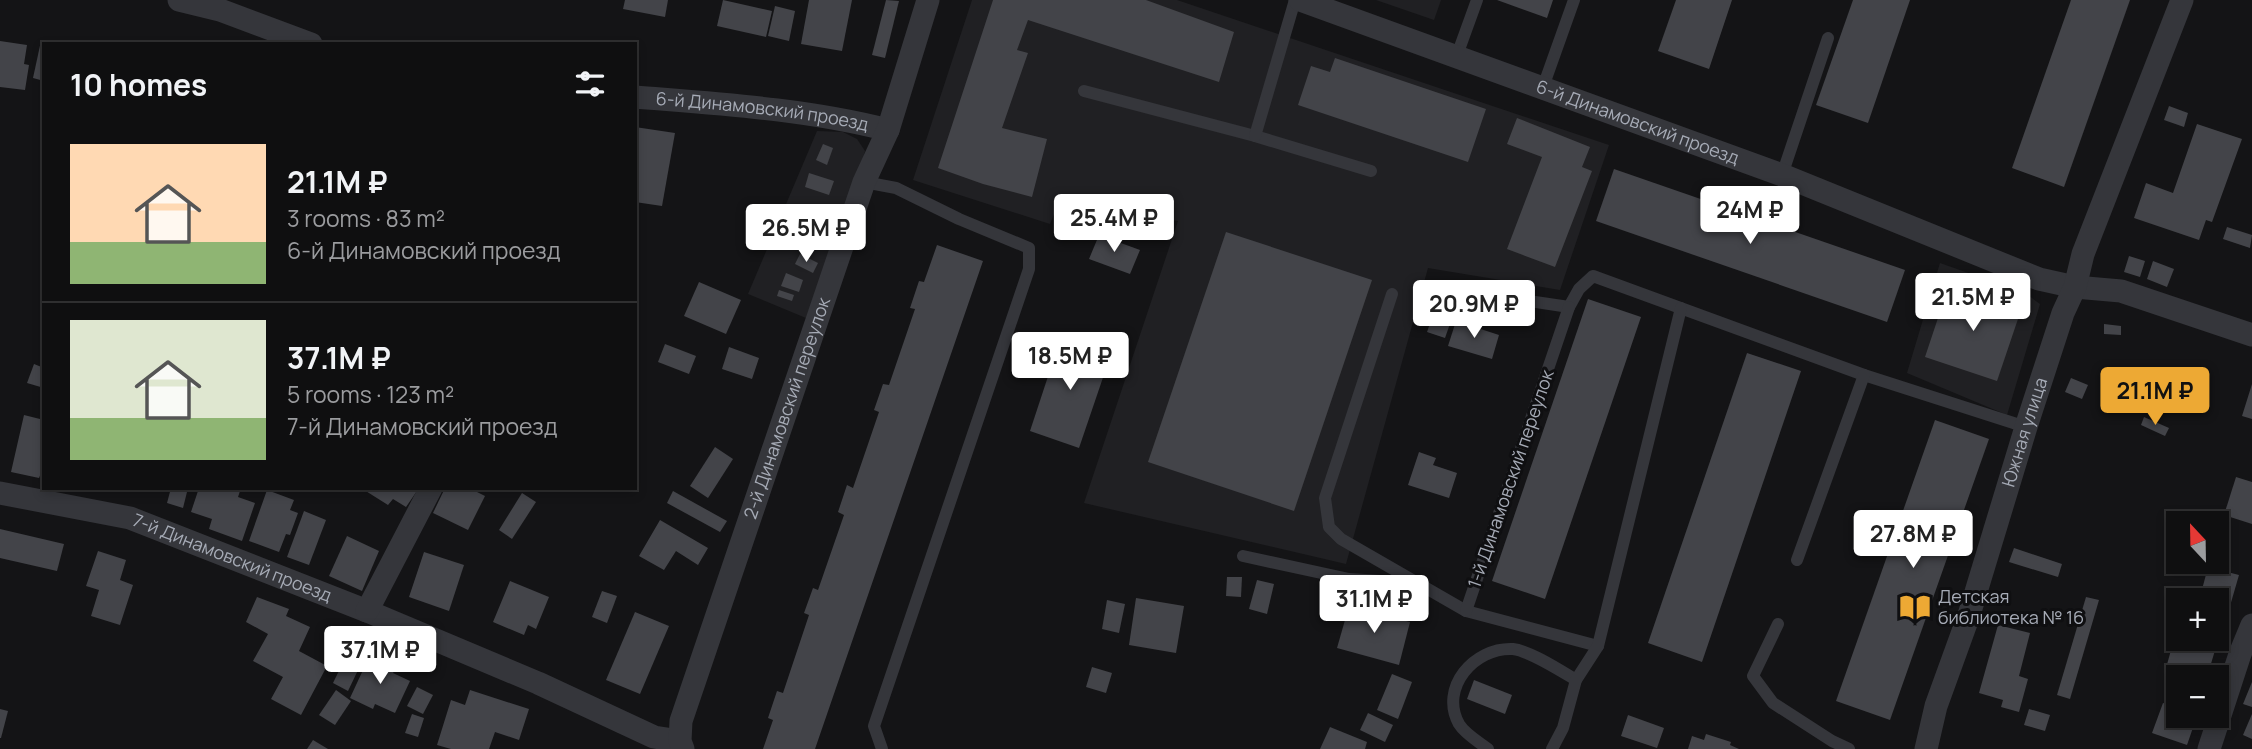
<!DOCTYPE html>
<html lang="en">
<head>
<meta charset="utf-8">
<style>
	body { margin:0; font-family:Manrope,sans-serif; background:#1d1d1e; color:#f1f3f6; height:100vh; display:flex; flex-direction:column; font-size:26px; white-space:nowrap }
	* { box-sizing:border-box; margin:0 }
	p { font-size:23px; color:#9b9c9f }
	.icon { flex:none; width:38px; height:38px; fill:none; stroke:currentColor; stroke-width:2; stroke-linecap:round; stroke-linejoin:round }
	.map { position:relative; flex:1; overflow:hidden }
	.details { position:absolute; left:42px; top:42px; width:595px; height:448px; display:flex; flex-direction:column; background:#0f0f10; border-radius:0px; box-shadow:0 4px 10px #0003,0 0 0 2px #2f2f30 }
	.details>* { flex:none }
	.needle { width:46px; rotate:338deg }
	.fabs { position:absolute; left:2166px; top:511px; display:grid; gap:14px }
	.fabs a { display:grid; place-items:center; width:63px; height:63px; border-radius:0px; background:#0f0f10; box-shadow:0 4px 10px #0003,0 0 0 2px #2f2f30; font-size:35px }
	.price { position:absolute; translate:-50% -60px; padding:0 16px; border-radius:7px; background:#fff; color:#222; font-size:23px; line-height:46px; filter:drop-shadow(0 2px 4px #0008) }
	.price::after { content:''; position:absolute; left:50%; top:42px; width:21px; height:16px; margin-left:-10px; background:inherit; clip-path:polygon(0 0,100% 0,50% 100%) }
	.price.on { background:#eda934; color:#111 }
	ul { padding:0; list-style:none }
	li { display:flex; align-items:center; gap:21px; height:175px; padding:0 28px }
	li+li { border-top:2px solid #2f2f30 }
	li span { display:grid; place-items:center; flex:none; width:196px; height:140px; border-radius:0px; color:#555 }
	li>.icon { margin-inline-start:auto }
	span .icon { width:84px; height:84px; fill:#fffc; stroke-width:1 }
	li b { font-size:30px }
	h2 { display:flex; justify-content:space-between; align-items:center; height:84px; padding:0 28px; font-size:30px }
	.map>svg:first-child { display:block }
</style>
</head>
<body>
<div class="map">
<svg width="2252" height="749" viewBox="0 0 2252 749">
	<rect width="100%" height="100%" fill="#141416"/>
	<!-- built -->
	<g fill="#202023">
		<path d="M972 0H1177L1609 145 1560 290 1428 268 1346 564 1084 503 1178 221 1059 202 1050 224 913 180Z"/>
		<path d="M1376 0H1441L1434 20Z"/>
		<path d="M817 131 843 132 857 139 865 151 857 181 806 318 748 294Z"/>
		<path d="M1940 263 2025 293 2040 304 2007 415 1907 373Z"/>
	</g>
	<!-- building -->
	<g fill="#434449">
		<path d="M625 0H668L665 17 623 9Z"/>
		<path d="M723 0 772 11 766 37 717 26Z"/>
		<path d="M809 0H852L842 51 801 44Z"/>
		<path d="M886 0 899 1 885 58 872 55Z"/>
		<path d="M993 0H1146L1234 32 1219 82 1028 20 1017 50 1028 53 1002 128 1047 139 1032 197 983 184 938 168Z"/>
		<path d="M1497 0H1553L1547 18Z"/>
		<path d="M1676 0H1732L1709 69 1658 51Z"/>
		<path d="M1853 0H1910L1868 123 1816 105Z"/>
		<path d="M2071 0H2130L2064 187 2012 168Z"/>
		<path d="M775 6 795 11 789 41 768 36Z"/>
		<path d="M0 41 27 45 24 64 29 65 25 90 0 87Z"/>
		<path d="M41 41 44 42V81L33 78Z"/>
		<path d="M1335 58 1486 109 1468 162 1298 105 1311 66 1330 72Z"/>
		<path d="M2169 106 2188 113 2184 127 2164 120Z"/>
		<path d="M1517 118 1590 147 1582 167 1592 171 1555 267 1507 249 1542 157 1507 144Z"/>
		<path d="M2197 124 2242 139 2212 222 2206 220 2199 240 2134 218 2146 183 2173 193Z"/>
		<path d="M635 127 675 133 662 206 635 202Z"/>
		<path d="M823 144 833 148 827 165 816 160Z"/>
		<path d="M1614 169 1905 270 1887 322 1596 221Z"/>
		<path d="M809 173 834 181 829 195 805 187Z"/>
		<path d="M803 204 822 208 820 219 800 215Z"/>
		<path d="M791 227 808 234 802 251 784 244Z"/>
		<path d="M2227 227 2252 235 2250 248 2223 239Z"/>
		<path d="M1226 232 1372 280 1294 511 1148 462Z"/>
		<path d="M1099 235 1140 250 1130 274 1089 259Z"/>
		<path d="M937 245 983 261 815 749H763L773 720 768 718 777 691 783 693 809 615 804 613 813 588 818 590 844 515 838 512 847 485 853 488 879 412 874 410 883 384 889 385 915 309 910 308 919 281 924 282Z"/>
		<path d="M800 254 818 263 813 273 795 264Z"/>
		<path d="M2129 256 2145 261 2140 277 2124 272Z"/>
		<path d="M2153 261 2174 269 2167 287 2147 279Z"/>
		<path d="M786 273 803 280 799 292 781 286Z"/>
		<path d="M699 282 741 300 726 334 684 316Z"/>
		<path d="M1949 285 2021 310 1997 381 1925 357Z"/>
		<path d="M779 290 794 295 792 301 777 296Z"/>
		<path d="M1440 295 1458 301 1445 338 1427 332Z"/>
		<path d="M1588 299 1641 317 1545 599 1492 581Z"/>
		<path d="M1456 321 1499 335 1492 359 1448 346Z"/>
		<path d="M2104 324 2121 326V335L2104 334Z"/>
		<path d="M1061 337 1111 354 1079 448 1030 431Z"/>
		<path d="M665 344 696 356 689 374 658 362Z"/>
		<path d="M729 347 759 358 752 379 722 369Z"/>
		<path d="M1747 353 1801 371 1702 662 1648 643Z"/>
		<path d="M34 364 44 368V388L27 383Z"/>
		<path d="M2071 378 2088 385 2082 399 2065 392Z"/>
		<path d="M2252 384V419L2242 416Z"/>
		<path d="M2147 396 2159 401 2154 412 2142 407Z"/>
		<path d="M24 415 44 420V474L41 473 39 478 11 472Z"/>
		<path d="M2144 417 2169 428 2165 436 2141 425Z"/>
		<path d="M1935 420 1989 439 1890 720 1836 701Z"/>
		<path d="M715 447 733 459 708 498 690 486Z"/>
		<path d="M1419 452 1436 458 1433 465 1457 473 1449 498 1408 485Z"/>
		<path d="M2236 477 2252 482V524L2224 515Z"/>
		<path d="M171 488H188L183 508 167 503Z"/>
		<path d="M199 488H241L238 497 255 503 242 541 209 529 212 519 191 512Z"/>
		<path d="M361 488H419L406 507 393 499 388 505Z"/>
		<path d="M445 488H469L485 496 468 530 433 513Z"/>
		<path d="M267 490 294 500 290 510 298 513 290 535 286 534 279 552 249 541Z"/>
		<path d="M673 491 727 521 720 532 667 503Z"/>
		<path d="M522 493 536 502 512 539 499 530Z"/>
		<path d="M304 511 326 520 309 565 287 557Z"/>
		<path d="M660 520 708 548 698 565 676 551 664 570 639 556Z"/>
		<path d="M0 529 64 544 57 571 0 558Z"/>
		<path d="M2176 535 2179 536V556L2170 553Z"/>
		<path d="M347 536 379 551 362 591 329 576Z"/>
		<path d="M2014 548 2062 564 2058 577 2009 562Z"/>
		<path d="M98 551 126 560 120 580 133 585 120 625 91 616 99 590 86 586Z"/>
		<path d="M424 552 464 565 449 611 409 597Z"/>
		<path d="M2208 567 2239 575 2230 606 2217 602V600L2200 597Z"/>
		<path d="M1227 577H1242L1241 597 1226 596Z"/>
		<path d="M1257 580 1274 584 1267 614 1249 609Z"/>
		<path d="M510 581 549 597 536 629 528 625 524 635 493 622Z"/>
		<path d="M602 591 617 596 607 623 592 617Z"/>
		<path d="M257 597 289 609 286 616 310 627 299 651 327 666 301 715 271 699 283 677 253 661 268 634 246 622Z"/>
		<path d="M2086 597 2099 600 2070 699 2057 695Z"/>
		<path d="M1136 598 1184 606 1176 653 1129 645Z"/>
		<path d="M1107 600 1125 604 1119 633 1102 629Z"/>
		<path d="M1349 606 1410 622 1399 665 1337 648Z"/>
		<path d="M635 612 669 626 640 694 606 680Z"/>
		<path d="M1998 625 2030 633 2019 676 2028 679 2019 712 2001 707 2003 700 1979 693Z"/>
		<path d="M2178 625 2179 639H2217V626L2222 627 2207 677H2199L2166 668Z"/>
		<path d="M355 638 370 645 348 691 333 683Z"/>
		<path d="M370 655 396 668 393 673 410 681 395 713 375 704 373 709 350 698Z"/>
		<path d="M1092 667 1112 673 1106 693 1086 687Z"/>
		<path d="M1392 674 1412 682 1398 719 1377 710Z"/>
		<path d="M1474 680 1512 695 1505 714 1467 699Z"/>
		<path d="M2252 682V707L2243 704Z"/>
		<path d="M417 687 433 695 423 714 407 706Z"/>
		<path d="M336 690 351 701 335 725 319 715Z"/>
		<path d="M470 690 529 709 519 740 495 732 489 749H451L437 745 451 700 465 705Z"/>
		<path d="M2163 703 2179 708V716H2197L2187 745 2152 733Z"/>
		<path d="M0 709 8 711 1 738H0Z"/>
		<path d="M2029 709 2050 715 2045 731 2024 725Z"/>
		<path d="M1368 713 1393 725 1385 742 1360 730Z"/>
		<path d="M412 714 424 718 418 737 405 733Z"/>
		<path d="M2252 714V739L2243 735Z"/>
		<path d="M1628 715 1664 728 1657 748 1621 736Z"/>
		<path d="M1330 727 1367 742 1365 749H1320Z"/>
		<path d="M1706 734 1731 742 1730 745 1739 749H1688L1692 736 1704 740Z"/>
		<path d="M313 740 328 749H307Z"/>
	</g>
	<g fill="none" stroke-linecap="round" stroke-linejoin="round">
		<!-- service -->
		<g stroke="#35363b" stroke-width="12">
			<path d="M1456 58 1477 0"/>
			<path d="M1543 87 1574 0"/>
			<path d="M1084 91 1255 136 1371 171"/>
			<path d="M1255 136 1295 0"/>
			<path d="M1782 175 1828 38"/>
			<path d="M864 182 896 188 959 219 1029 248V269L874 726 882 749"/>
			<path d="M1476 293 1569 307 1579 289 1593 276 1864 375 2026 427"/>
			<path d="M1392 294 1325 498 1329 527 1341 539 1466 611 1598 646"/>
			<path d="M1243 556 1349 579 1413 583"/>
			<path d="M1797 560 1864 375"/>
			<path d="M1466 611 1569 307"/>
			<path d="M1778 624 1753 676 1773 703 1832 741 1849 749"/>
			<path d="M1488 749C1479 742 1465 734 1459 724 1439 688 1474 647 1513 649 1530 651 1561 671 1576 680"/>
			<path d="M1552 749 1563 728 1576 680 1598 646 1681 308"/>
		</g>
		<!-- minor -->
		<g stroke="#35363b" stroke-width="23">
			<path d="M179 0 220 10 311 44"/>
			<path id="s1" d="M1300 0 1782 175 2039 279 2075 287 2121 291 2252 335"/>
			<path id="s2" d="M635 97C720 104 806 109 888 130"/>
			<path id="s3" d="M0 493 130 518 367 611 538 683 654 737 680 741"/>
			<path d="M367 611 431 488"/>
			<path id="s4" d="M683 749 680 741 681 721 864 182 888 130 928 0"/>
			<path id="s5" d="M1926 749 1936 706 1969 615 2026 427 2063 313 2075 287 2083 254 2182 0"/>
			<path d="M2209 749 2240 654 2252 625"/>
		</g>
	</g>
	<!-- icons -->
	<defs>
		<symbol id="library-bare" viewBox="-9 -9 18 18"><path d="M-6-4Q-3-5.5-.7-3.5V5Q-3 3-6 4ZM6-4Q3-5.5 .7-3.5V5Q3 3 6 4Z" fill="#eda934" stroke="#0f0f11" stroke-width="2.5" paint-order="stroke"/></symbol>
	</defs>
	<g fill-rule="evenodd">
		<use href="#library-bare" x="1893" y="585" width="44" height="44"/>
	</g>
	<g text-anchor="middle" stroke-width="6" stroke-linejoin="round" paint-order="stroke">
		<!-- street labels -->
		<g font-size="18" fill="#a6abb6" stroke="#0f0f11">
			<text dy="6" stroke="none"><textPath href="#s2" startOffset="128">6-й Динамовский проезд</textPath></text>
			<text dy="6" stroke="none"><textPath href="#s1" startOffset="359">6-й Динамовский проезд</textPath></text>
			<text dy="6" stroke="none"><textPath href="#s4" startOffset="359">2-й Динамовский переулок</textPath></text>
			<text dy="6" stroke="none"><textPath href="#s5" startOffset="332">Южная улица</textPath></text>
			<text transform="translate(1511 479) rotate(-71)" y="6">1-й Динамовский переулок</text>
			<text dy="6" stroke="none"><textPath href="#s3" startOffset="242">7-й Динамовский проезд</textPath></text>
		</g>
		<!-- poi labels -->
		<g font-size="18" fill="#a6abb6" stroke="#0f0f11" text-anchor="start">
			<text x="1938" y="603">Детская<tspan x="1938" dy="21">библиотека № 16</tspan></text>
		</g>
	</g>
</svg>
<div class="fabs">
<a><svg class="needle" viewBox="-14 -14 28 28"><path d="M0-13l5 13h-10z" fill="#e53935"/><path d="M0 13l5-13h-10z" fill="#9b9c9f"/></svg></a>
<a>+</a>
<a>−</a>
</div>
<b class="price" style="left:1750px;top:246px">24M ₽</b>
<b class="price" style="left:1114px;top:254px">25.4M ₽</b>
<b class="price" style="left:806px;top:264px">26.5M ₽</b>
<b class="price" style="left:1973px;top:333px">21.5M ₽</b>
<b class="price" style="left:1474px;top:340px">20.9M ₽</b>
<b class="price" style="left:1070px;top:392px">18.5M ₽</b>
<b class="price on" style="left:2155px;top:427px">21.1M ₽</b>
<b class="price" style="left:1913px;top:570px">27.8M ₽</b>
<b class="price" style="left:1374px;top:635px">31.1M ₽</b>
<b class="price" style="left:380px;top:686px">37.1M ₽</b>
<section class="details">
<h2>10 homes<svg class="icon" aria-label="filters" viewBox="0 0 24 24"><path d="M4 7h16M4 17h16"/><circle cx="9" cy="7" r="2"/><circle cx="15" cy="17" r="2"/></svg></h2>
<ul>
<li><span style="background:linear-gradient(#ffd9b3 70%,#8fb573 0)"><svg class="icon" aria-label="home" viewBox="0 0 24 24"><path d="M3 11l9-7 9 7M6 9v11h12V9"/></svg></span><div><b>21.1M ₽</b><p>3 rooms · 83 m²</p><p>6-й Динамовский проезд</p></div></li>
<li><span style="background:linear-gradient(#dfe7d0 70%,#8fb573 0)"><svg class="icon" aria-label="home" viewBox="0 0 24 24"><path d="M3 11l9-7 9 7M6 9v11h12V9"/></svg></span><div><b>37.1M ₽</b><p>5 rooms · 123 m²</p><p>7-й Динамовский проезд</p></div></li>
</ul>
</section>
</div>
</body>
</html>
